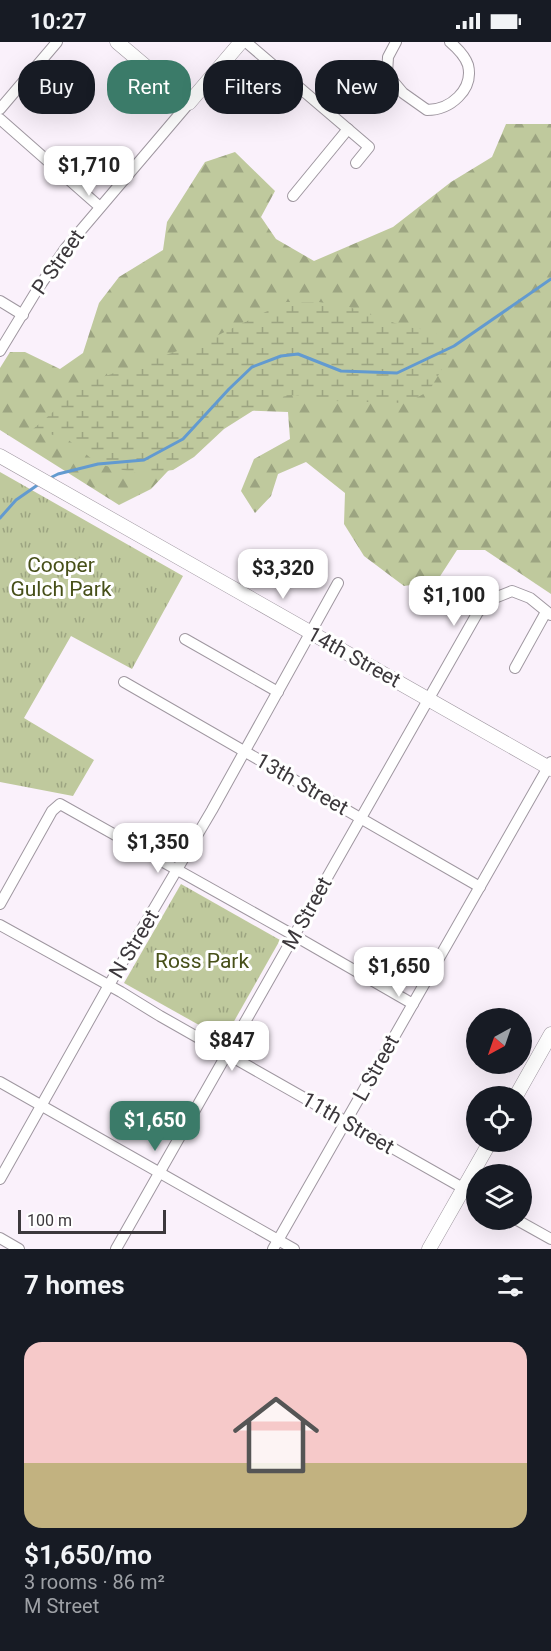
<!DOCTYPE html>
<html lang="en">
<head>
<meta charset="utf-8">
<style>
	body { margin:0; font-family:Roboto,sans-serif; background:#242831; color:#f1f3f6; height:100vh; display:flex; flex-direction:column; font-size:22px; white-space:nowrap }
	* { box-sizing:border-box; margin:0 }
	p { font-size:20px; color:#9ea1a6 }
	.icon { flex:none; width:33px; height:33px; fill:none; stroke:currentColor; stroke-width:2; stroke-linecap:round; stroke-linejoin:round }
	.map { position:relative; height:1207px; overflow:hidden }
	.side { display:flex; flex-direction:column; background:#171b24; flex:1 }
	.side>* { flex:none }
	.banner { position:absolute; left:18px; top:18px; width:516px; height:54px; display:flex; gap:12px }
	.needle { width:39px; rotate:220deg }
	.buttons { position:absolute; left:466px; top:966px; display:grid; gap:12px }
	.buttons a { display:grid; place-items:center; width:66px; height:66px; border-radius:50%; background:#171b24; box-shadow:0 6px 24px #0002; font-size:30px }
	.scale { position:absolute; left:18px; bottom:15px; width:148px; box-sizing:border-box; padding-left:6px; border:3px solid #3c383c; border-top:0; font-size:16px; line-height:21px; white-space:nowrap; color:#3c383c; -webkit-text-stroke:4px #fff; paint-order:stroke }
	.price { position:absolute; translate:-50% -51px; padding:0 14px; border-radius:12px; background:#fff; color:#222; font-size:20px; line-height:39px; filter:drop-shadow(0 2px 3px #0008) }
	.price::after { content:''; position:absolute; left:50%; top:36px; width:18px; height:14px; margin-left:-9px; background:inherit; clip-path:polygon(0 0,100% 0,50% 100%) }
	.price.selected { background:#3b7b69; color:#fff }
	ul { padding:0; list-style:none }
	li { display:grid; align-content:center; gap:12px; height:318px; padding:0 24px }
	li span { display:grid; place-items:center; height:186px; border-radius:18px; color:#555 }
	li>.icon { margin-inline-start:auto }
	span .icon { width:108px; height:108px; fill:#fffc; stroke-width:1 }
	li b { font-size:26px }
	h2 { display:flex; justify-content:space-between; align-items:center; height:72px; padding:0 24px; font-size:26px }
	.chip { padding:0 21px; border-radius:24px; background:#171b24; box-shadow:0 6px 24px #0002; font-size:21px; line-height:54px }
	.chip.selected { background:#3b7b69; color:#fff }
	.status { display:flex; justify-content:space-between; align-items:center; height:42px; padding:0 30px; background:#171b24; direction:ltr }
	.status svg { height:16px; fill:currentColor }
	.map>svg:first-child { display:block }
</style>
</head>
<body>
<div class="status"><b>10:27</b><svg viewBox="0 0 49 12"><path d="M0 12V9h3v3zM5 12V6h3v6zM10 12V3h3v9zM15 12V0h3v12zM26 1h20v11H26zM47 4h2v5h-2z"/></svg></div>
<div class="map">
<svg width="551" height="1207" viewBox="0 0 551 1207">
	<defs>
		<pattern id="forest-firs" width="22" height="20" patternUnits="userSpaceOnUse" patternTransform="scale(1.5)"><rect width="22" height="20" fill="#bfc99d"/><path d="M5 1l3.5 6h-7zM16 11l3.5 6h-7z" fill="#9ca481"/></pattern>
		<pattern id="wetland-marsh" width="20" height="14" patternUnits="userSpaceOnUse" patternTransform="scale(1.5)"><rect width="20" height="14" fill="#bfc99d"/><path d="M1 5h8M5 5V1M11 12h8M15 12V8" fill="none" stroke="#9ca481"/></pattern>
		<pattern id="park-tufts" width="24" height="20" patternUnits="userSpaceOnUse" patternTransform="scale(1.5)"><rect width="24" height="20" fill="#bfc99d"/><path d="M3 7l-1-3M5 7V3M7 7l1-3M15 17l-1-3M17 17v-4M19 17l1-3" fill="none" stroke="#9ca481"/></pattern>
	</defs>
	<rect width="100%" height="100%" fill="#faf1fb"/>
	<!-- forest -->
	<path fill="url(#forest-firs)" d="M506 82H551V552L485 508H457L437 539 404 544 364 514 344 482 345 451 306 420 278 432 271 454 255 471 241 449 254 417 290 397 288 370 236 368 199 396 151 447 119 463 0 388V326L10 310H25L60 327 83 311 99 261 119 235 163 208 167 180 205 120 235 110 275 149 261 175 276 197 314 219 393 185 451 140 492 115Z"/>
	<!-- wetland -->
	<path fill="url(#wetland-marsh)" d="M286 260H319L349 265 406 285 434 289 448 307 442 327 429 349 407 361 333 359 295 353 273 356 224 387 194 415 173 428 140 432 98 422 66 396 32 388 82 345 94 338 206 299Z"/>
	<!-- park -->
	<g fill="url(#park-tufts)">
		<path d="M0 430 183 534 132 627 71 594 24 676 94 718 73 754 0 740Z"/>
		<path d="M181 842 280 898 224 997 124 941Z"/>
	</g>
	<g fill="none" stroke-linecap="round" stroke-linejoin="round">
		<!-- stream -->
		<g stroke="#629ad0" stroke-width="3">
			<path d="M48 437 58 432 98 422 144 418 183 397 229 347 252 325 281 314 298 312 341 329 397 331 454 304 551 237"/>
			<path d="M0 476 16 458 39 442"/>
		</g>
		<defs>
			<g id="minor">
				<path d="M246 0 369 105 356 121"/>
				<path d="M396 0 388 15 387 32 403 51 427 68C450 68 474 48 468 23 465 14 457 6 450 0"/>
				<path d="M0 67 57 0"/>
				<path d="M0 77 100 165"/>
				<path d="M293 154 348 87"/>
				<path d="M0 259 23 273"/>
				<path d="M0 309 37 248 65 207 189 61"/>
				<path d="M185 597 278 650"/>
				<path d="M515 626 546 570"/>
				<path d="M124 640 480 845"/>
				<path d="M0 862 52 769 60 762 295 894 413 962"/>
				<path d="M0 883 121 950 160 974 477 1154"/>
				<path d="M0 1040 294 1207"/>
				<path d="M0 1137 109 943 212 768 338 541"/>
				<path d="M517 1178 551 1197"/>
				<path d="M0 1196 19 1207"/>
				<path d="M116 1207 478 570 492 557 512 549 530 556 551 573"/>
				<path d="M273 1207 551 720"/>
			</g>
			<g id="tertiary">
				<path d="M117 0 189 61 241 0"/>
				<path d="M0 414 551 727"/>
				<path d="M516 1054 551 992"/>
				<path d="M429 1207 490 1100"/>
			</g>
		</defs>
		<!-- minor casing -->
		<use href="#minor" stroke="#9f97a0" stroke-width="12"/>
		<!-- tertiary casing -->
		<use href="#tertiary" stroke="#9f97a0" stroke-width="15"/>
		<!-- minor -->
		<use href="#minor" stroke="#fff" stroke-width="10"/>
		<!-- tertiary -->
		<use href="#tertiary" stroke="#fff" stroke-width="14"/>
	</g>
	<g text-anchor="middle" stroke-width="6" stroke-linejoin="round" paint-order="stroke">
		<!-- street labels -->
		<g font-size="21" fill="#3c383c" stroke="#fff">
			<text transform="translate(58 220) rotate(-55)" y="7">P Street</text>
			<text transform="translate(354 615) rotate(29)" y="7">14th Street</text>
			<text transform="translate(302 742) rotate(30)" y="7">13th Street</text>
			<text transform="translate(307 871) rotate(-61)" y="7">M Street</text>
			<text transform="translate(134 902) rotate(-59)" y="7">N Street</text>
			<text transform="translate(376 1026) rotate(-61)" y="7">L Street</text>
			<text transform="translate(348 1081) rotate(30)" y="7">11th Street</text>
		</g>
		<!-- park labels -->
		<g font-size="21" fill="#475019" stroke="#fff">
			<text x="61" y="530">Cooper<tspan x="61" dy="24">Gulch Park</tspan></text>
			<text x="202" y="926">Ross Park</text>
		</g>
	</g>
</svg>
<div class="buttons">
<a><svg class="needle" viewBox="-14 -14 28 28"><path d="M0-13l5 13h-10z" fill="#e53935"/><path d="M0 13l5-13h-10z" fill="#9ea1a6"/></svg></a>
<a><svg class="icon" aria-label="locate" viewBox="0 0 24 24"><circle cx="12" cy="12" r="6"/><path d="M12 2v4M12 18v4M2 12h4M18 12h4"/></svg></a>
<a><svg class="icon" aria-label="layers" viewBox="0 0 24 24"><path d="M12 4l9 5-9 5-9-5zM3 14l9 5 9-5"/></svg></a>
</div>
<div class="scale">100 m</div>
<b class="price" style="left:89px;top:155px">$1,710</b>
<b class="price" style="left:283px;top:558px">$3,320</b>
<b class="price" style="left:454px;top:585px">$1,100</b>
<b class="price" style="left:158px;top:832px">$1,350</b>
<b class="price" style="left:399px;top:956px">$1,650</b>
<b class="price" style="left:232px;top:1030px">$847</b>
<b class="price selected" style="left:155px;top:1110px">$1,650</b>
<div class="banner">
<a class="chip">Buy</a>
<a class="chip selected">Rent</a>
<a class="chip">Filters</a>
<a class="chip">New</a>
</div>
</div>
<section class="side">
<h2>7 homes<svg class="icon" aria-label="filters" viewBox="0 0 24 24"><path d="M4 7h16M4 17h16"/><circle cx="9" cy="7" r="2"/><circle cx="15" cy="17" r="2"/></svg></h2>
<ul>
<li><span style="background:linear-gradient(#f6c9c9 65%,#c2b280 0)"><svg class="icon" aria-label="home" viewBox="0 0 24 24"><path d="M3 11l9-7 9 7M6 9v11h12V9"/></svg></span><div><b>$1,650/mo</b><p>3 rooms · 86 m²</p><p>M Street</p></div></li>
</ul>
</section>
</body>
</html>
